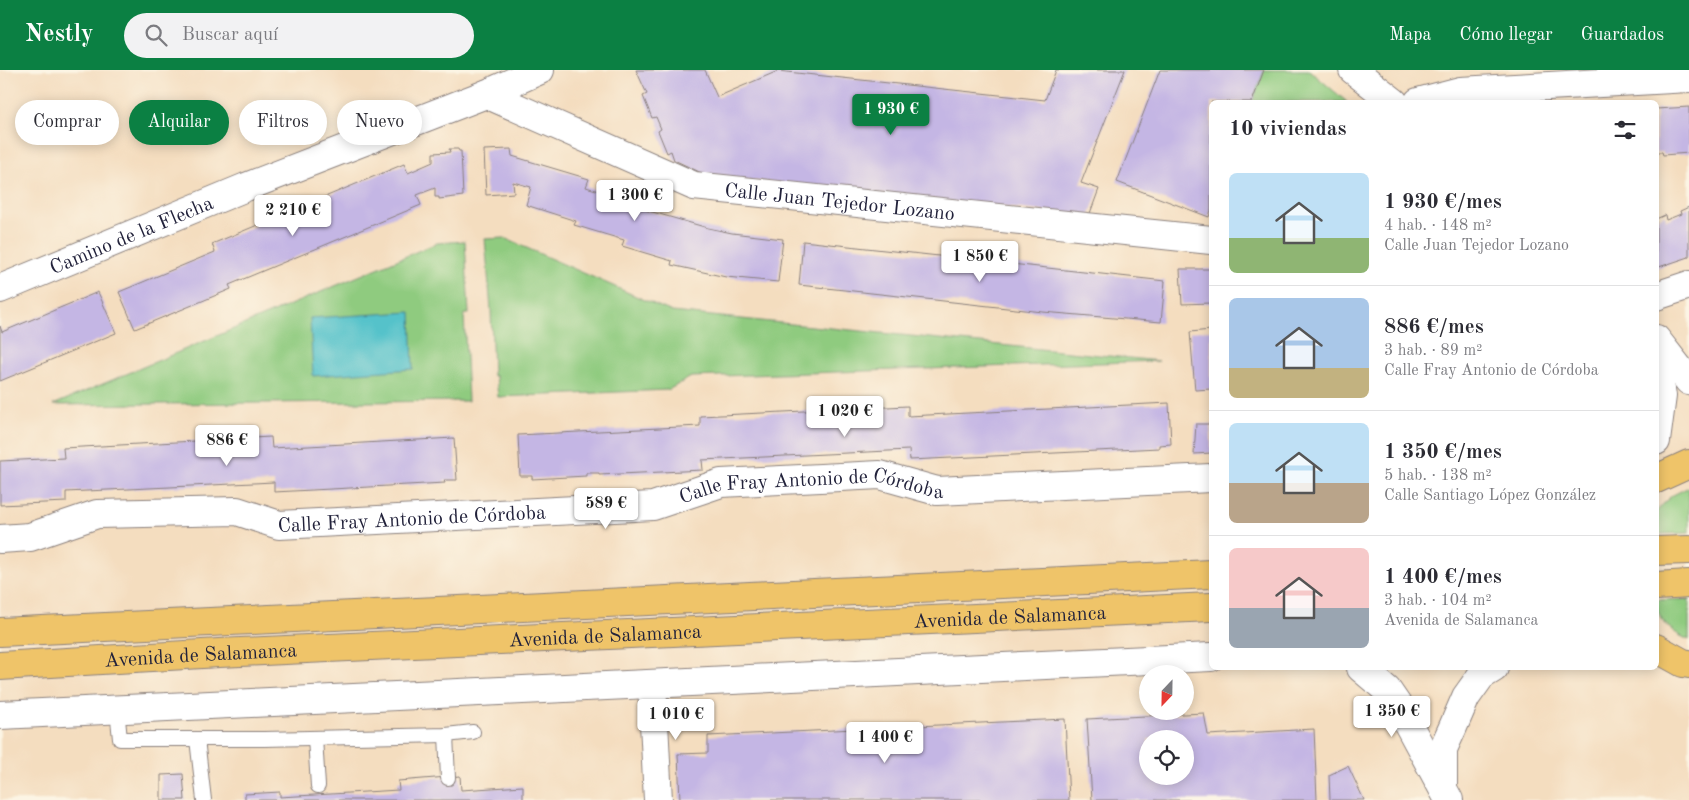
<!DOCTYPE html>
<html lang="es">
<head>
<meta charset="utf-8">
<style>
	body { margin:0; font-family:"Old Standard TT",serif; background:#f2f2f3; color:#2b2b33; height:100vh; display:flex; flex-direction:column; font-size:19px; white-space:nowrap }
	* { box-sizing:border-box; margin:0 }
	p { font-size:16px; color:#7c7c81 }
	.icon { flex:none; width:28px; height:28px; fill:none; stroke:currentColor; stroke-width:2; stroke-linecap:round; stroke-linejoin:round }
	.map { position:relative; flex:1; overflow:hidden }
	.details { position:absolute; left:1209px; top:30px; width:450px; height:570px; display:flex; flex-direction:column; background:#fff; border-radius:8px; box-shadow:0 2px 12px #0003 }
	.details>* { flex:none }
	.guide { position:absolute; left:15px; top:30px; width:475px; height:45px; display:flex; gap:10px }
	.needle { width:32px; rotate:202deg }
	.buttons { position:absolute; left:1139px; top:595px; display:grid; gap:10px }
	.buttons a { display:grid; place-items:center; width:55px; height:55px; border-radius:50%; background:#fff; box-shadow:0 2px 12px #0003; font-size:25px }
	.price { position:absolute; translate:-50% -42px; padding:0 11px; border-radius:5px; background:#fff; color:#222; font-size:16px; line-height:32px; filter:drop-shadow(0 1px 2px #0008) }
	.price::after { content:''; position:absolute; left:50%; top:30px; width:15px; height:11px; margin-left:-8px; background:inherit; clip-path:polygon(0 0,100% 0,50% 100%) }
	.price.selected { background:#0b8043; color:#fff }
	ul { padding:0; list-style:none }
	li { display:flex; align-items:center; gap:15px; height:125px; padding:0 20px }
	li+li { border-top:1px solid #e1e1e2 }
	li span { display:grid; place-items:center; flex:none; width:140px; height:100px; border-radius:8px; color:#555 }
	li>.icon { margin-inline-start:auto }
	span .icon { width:60px; height:60px; fill:#fffc; stroke-width:1 }
	li b { font-size:21px }
	h2 { display:flex; justify-content:space-between; align-items:center; height:60px; padding:0 20px; font-size:21px }
	.tag { padding:0 18px; border-radius:22px; background:#fff; box-shadow:0 2px 12px #0003; font-size:18px; line-height:45px }
	.tag.selected { background:#0b8043; color:#fff }
	header { display:flex; align-items:center; gap:30px; box-sizing:border-box; height:70px; padding:0 25px; background:#0b8043; color:#fff }
	header strong { font-size:24px }
	nav { display:flex; gap:28px; margin-inline-start:auto; font-size:18px }
	.search { width:350px; height:45px; background:#f2f2f3; display:flex; align-items:center; gap:12px; box-sizing:border-box; padding:0 18px; border-radius:28px; color:#7c7c81; font-size:19px }
	.map>svg:first-child { display:block }
</style>
</head>
<body>
<header>
<strong>Nestly</strong>
<div class="search"><svg class="icon" aria-label="search" viewBox="0 0 24 24"><circle cx="10" cy="10" r="6"/><path d="M15 15l6 6"/></svg>Buscar aquí</div>
<nav><a>Mapa</a><a>Cómo llegar</a><a>Guardados</a></nav>
</header>
<div class="map">
<svg width="1689" height="730" viewBox="0 0 1689 730">
	<rect width="100%" height="100%" fill="#fcf5e5"/>
	<filter id="ink" filterUnits="userSpaceOnUse"><feTurbulence type="fractalNoise" baseFrequency=".02" numOctaves="2"/><feDisplacementMap in="SourceGraphic" scale="10" xChannelSelector="R" yChannelSelector="G"/><feConvolveMatrix kernelMatrix="1 2 1 2 8 2 1 2 1" color-interpolation-filters="sRGB"/></filter>
	<filter id="wash" filterUnits="userSpaceOnUse"><feTurbulence type="fractalNoise" baseFrequency=".0096" numOctaves="4" result="noise"/><feDisplacementMap in="SourceGraphic" scale="20" xChannelSelector="R" yChannelSelector="G"/><feGaussianBlur stdDeviation="1.12" result="paint"/><feColorMatrix in="noise" values="0 0 0 0 0 0 0 0 0 0 0 0 0 0 0 0 0 1.4 0 .05"/><feComposite in="paint" operator="in"/></filter>
	<g filter="url(#wash)">
		<rect width="100%" height="100%" fill="#f4ddbf"/>
		<!-- green -->
		<g fill="#8fcb7f" stroke="#58765d">
			<path d="M1264 0H1309L1347 32H1252Z"/>
			<path d="M504 168 672 242 1159 291 691 307 668 320 498 327 496 306H493L491 240 485 169Z"/>
			<path d="M465 171 469 244H464L468 331 53 335 437 173Z"/>
			<path d="M1689 417V463L1656 464V442L1671 426Z"/>
			<path d="M1689 529V570C1672 563 1656 549 1656 530Z"/>
		</g>
		<!-- water -->
		<path fill="#54c2ca" stroke="#3b7282" d="M411 242 413 299 313 306 310 248Z"/>
		<g id="blocks">
			<!-- building -->
			<g fill="#c4b6e4" fill-rule="evenodd">
				<path d="M636 0H705L717 27 778 1 1045 30 1056 0H1125L1081 113 1099 119 1089 146 708 106 674 90 671 81 667 83 658 61 661 59 656 47 652 48 643 26 647 24Z"/>
				<path d="M1160 0H1264L1252 32H1211V140L1209 147 1117 112Z"/>
				<path d="M1689 37V83L1663 85 1662 82H1656V39Z"/>
				<path d="M449 79H458L459 81H461L463 126 439 129V127H435V118L417 125 421 135 229 215 231 219 135 259 119 222 215 182 212 174 404 94 408 103 433 92V83L450 82Z"/>
				<path d="M511 79 512 86 589 109 586 117 636 132 635 137 708 158 732 163 783 169 778 212 726 207 671 195 672 191 622 176 624 170 574 155 576 151 526 135 531 117 513 112 514 123 486 125 484 80Z"/>
				<path d="M1689 137V187L1656 198V149L1665 145 1666 150 1681 144 1680 141Z"/>
				<path d="M803 171 1165 211 1161 252 1043 242 799 215Z"/>
				<path d="M1180 199H1211V233L1182 234Z"/>
				<path d="M98 222 116 263 0 311V256L2 262Z"/>
				<path d="M1211 260V319L1195 320 1190 262Z"/>
				<path d="M1169 333 1171 374 1159 375V378L910 390 909 380 702 390 703 400 599 405V403H586V406L532 409V406H520L518 365 700 356V346L908 336V346Z"/>
				<path d="M1196 354H1211V383L1194 384Z"/>
				<path d="M271 367 272 378 454 368 457 410H444L445 413 274 422V412L66 422V432L0 435V391L64 388 63 378Z"/>
				<path d="M1204 643 1208 665 1314 659 1317 730H1092L1087 649ZM1148 669H1185V706H1148Z"/>
				<path d="M1065 649 1069 730H680L678 684 708 683V666Z"/>
				<path d="M1348 696 1364 730H1330L1329 705Z"/>
				<path d="M183 704 185 730H161V705Z"/>
				<path d="M460 706 461 720 523 716V730H245V724L280 722V727L399 720 398 711Z"/>
			</g>
		</g>
	</g>
	<g filter="url(#ink)">
		<use href="#blocks" fill-opacity="0" stroke="#8b807d" stroke-width="1"/>
		<g fill="none" stroke-linecap="round" stroke-linejoin="round">
			<defs>
				<g id="lane">
					<path d="M117 639 120 669H264L446 665 473 662"/>
					<path d="M446 665 448 708"/>
					<path d="M315 668 318 716"/>
					<path d="M197 669 204 730"/>
				</g>
				<g id="street">
					<path d="M1353 0 1394 32"/>
					<path id="s1" d="M486 24 694 116 1211 170"/>
					<path d="M1418 32 1460 21 1689 8"/>
					<path id="s2" d="M0 219 246 117 486 24 540 0"/>
					<path d="M1656 226 1689 215"/>
					<path d="M1656 269 1689 311"/>
					<path d="M1656 286 1662 326 1656 371"/>
					<path id="s3" d="M0 469 30 467 97 444 237 441 279 455 653 436 721 413 880 405 937 421 1211 408"/>
					<path d="M1361 598 1387 620 1400 639 1449 730"/>
					<path d="M652 614 658 730"/>
					<path d="M0 645 1211 587"/>
					<path d="M1443 716V679L1453 657 1466 627 1481 606 1494 598"/>
				</g>
				<g id="highway">
					<path d="M1656 409 1689 394"/>
					<path d="M1656 481 1689 480"/>
					<path d="M1656 516 1689 514"/>
					<path d="M0 562 1211 504"/>
					<path d="M1656 578 1683 593 1689 594"/>
					<path id="s4" d="M0 596 219 583 1211 537"/>
				</g>
			</defs>
			<!-- lane casing -->
			<use href="#lane" stroke="#8b807d" stroke-width="16"/>
			<!-- street casing -->
			<use href="#street" stroke="#8b807d" stroke-width="30"/>
			<!-- highway casing -->
			<use href="#highway" stroke="#8b807d" stroke-width="30"/>
			<!-- lane -->
			<use href="#lane" stroke="#fff" stroke-width="14"/>
			<!-- street -->
			<use href="#street" stroke="#fff" stroke-width="28"/>
			<!-- highway -->
			<use href="#highway" stroke="#efc469" stroke-width="28"/>
		</g>
	</g>
	<g text-anchor="middle" stroke-width="5" stroke-linejoin="round" paint-order="stroke">
		<!-- street labels -->
		<g font-size="20" fill="#22223b" stroke="#fcf5e5">
			<text dy="7" stroke="none"><textPath href="#s1" startOffset="374">Calle Juan Tejedor Lozano</textPath></text>
			<text dy="7" stroke="none"><textPath href="#s2" startOffset="142">Camino de la Flecha</textPath></text>
			<text dy="7" stroke="none"><textPath href="#s3" startOffset="822">Calle Fray Antonio de Córdoba</textPath></text>
			<text dy="7" stroke="none"><textPath href="#s3" startOffset="418">Calle Fray Antonio de Córdoba</textPath></text>
			<text dy="7" stroke="none"><textPath href="#s4" startOffset="1011">Avenida de Salamanca</textPath></text>
			<text dy="7" stroke="none"><textPath href="#s4" startOffset="606">Avenida de Salamanca</textPath></text>
			<text dy="7" stroke="none"><textPath href="#s4" startOffset="201">Avenida de Salamanca</textPath></text>
		</g>
	</g>
</svg>
<div class="buttons">
<a><svg class="needle" viewBox="-14 -14 28 28"><path d="M0-13l5 13h-10z" fill="#e53935"/><path d="M0 13l5-13h-10z" fill="#7c7c81"/></svg></a>
<a><svg class="icon" aria-label="locate" viewBox="0 0 24 24"><circle cx="12" cy="12" r="6"/><path d="M12 2v4M12 18v4M2 12h4M18 12h4"/></svg></a>
</div>
<b class="price selected" style="left:891px;top:66px">1 930 €</b>
<b class="price" style="left:635px;top:152px">1 300 €</b>
<b class="price" style="left:293px;top:167px">2 210 €</b>
<b class="price" style="left:980px;top:213px">1 850 €</b>
<b class="price" style="left:845px;top:368px">1 020 €</b>
<b class="price" style="left:227px;top:397px">886 €</b>
<b class="price" style="left:606px;top:460px">589 €</b>
<b class="price" style="left:1392px;top:668px">1 350 €</b>
<b class="price" style="left:676px;top:671px">1 010 €</b>
<b class="price" style="left:885px;top:694px">1 400 €</b>
<div class="guide">
<a class="tag">Comprar</a>
<a class="tag selected">Alquilar</a>
<a class="tag">Filtros</a>
<a class="tag">Nuevo</a>
</div>
<section class="details">
<h2>10 viviendas<svg class="icon" aria-label="filters" viewBox="0 0 24 24"><path d="M4 7h16M4 17h16"/><circle cx="9" cy="7" r="2"/><circle cx="15" cy="17" r="2"/></svg></h2>
<ul>
<li><span style="background:linear-gradient(#bfe0f5 65%,#8fb573 0)"><svg class="icon" aria-label="home" viewBox="0 0 24 24"><path d="M3 11l9-7 9 7M6 9v11h12V9"/></svg></span><div><b>1 930 €/mes</b><p>4 hab. · 148 m²</p><p>Calle Juan Tejedor Lozano</p></div></li>
<li><span style="background:linear-gradient(#a9c7e8 70%,#c2b280 0)"><svg class="icon" aria-label="home" viewBox="0 0 24 24"><path d="M3 11l9-7 9 7M6 9v11h12V9"/></svg></span><div><b>886 €/mes</b><p>3 hab. · 89 m²</p><p>Calle Fray Antonio de Córdoba</p></div></li>
<li><span style="background:linear-gradient(#bfe0f5 60%,#b9a48a 0)"><svg class="icon" aria-label="home" viewBox="0 0 24 24"><path d="M3 11l9-7 9 7M6 9v11h12V9"/></svg></span><div><b>1 350 €/mes</b><p>5 hab. · 138 m²</p><p>Calle Santiago López González</p></div></li>
<li><span style="background:linear-gradient(#f6c9c9 60%,#9aa5b1 0)"><svg class="icon" aria-label="home" viewBox="0 0 24 24"><path d="M3 11l9-7 9 7M6 9v11h12V9"/></svg></span><div><b>1 400 €/mes</b><p>3 hab. · 104 m²</p><p>Avenida de Salamanca</p></div></li>
</ul>
</section>
</div>
</body>
</html>
